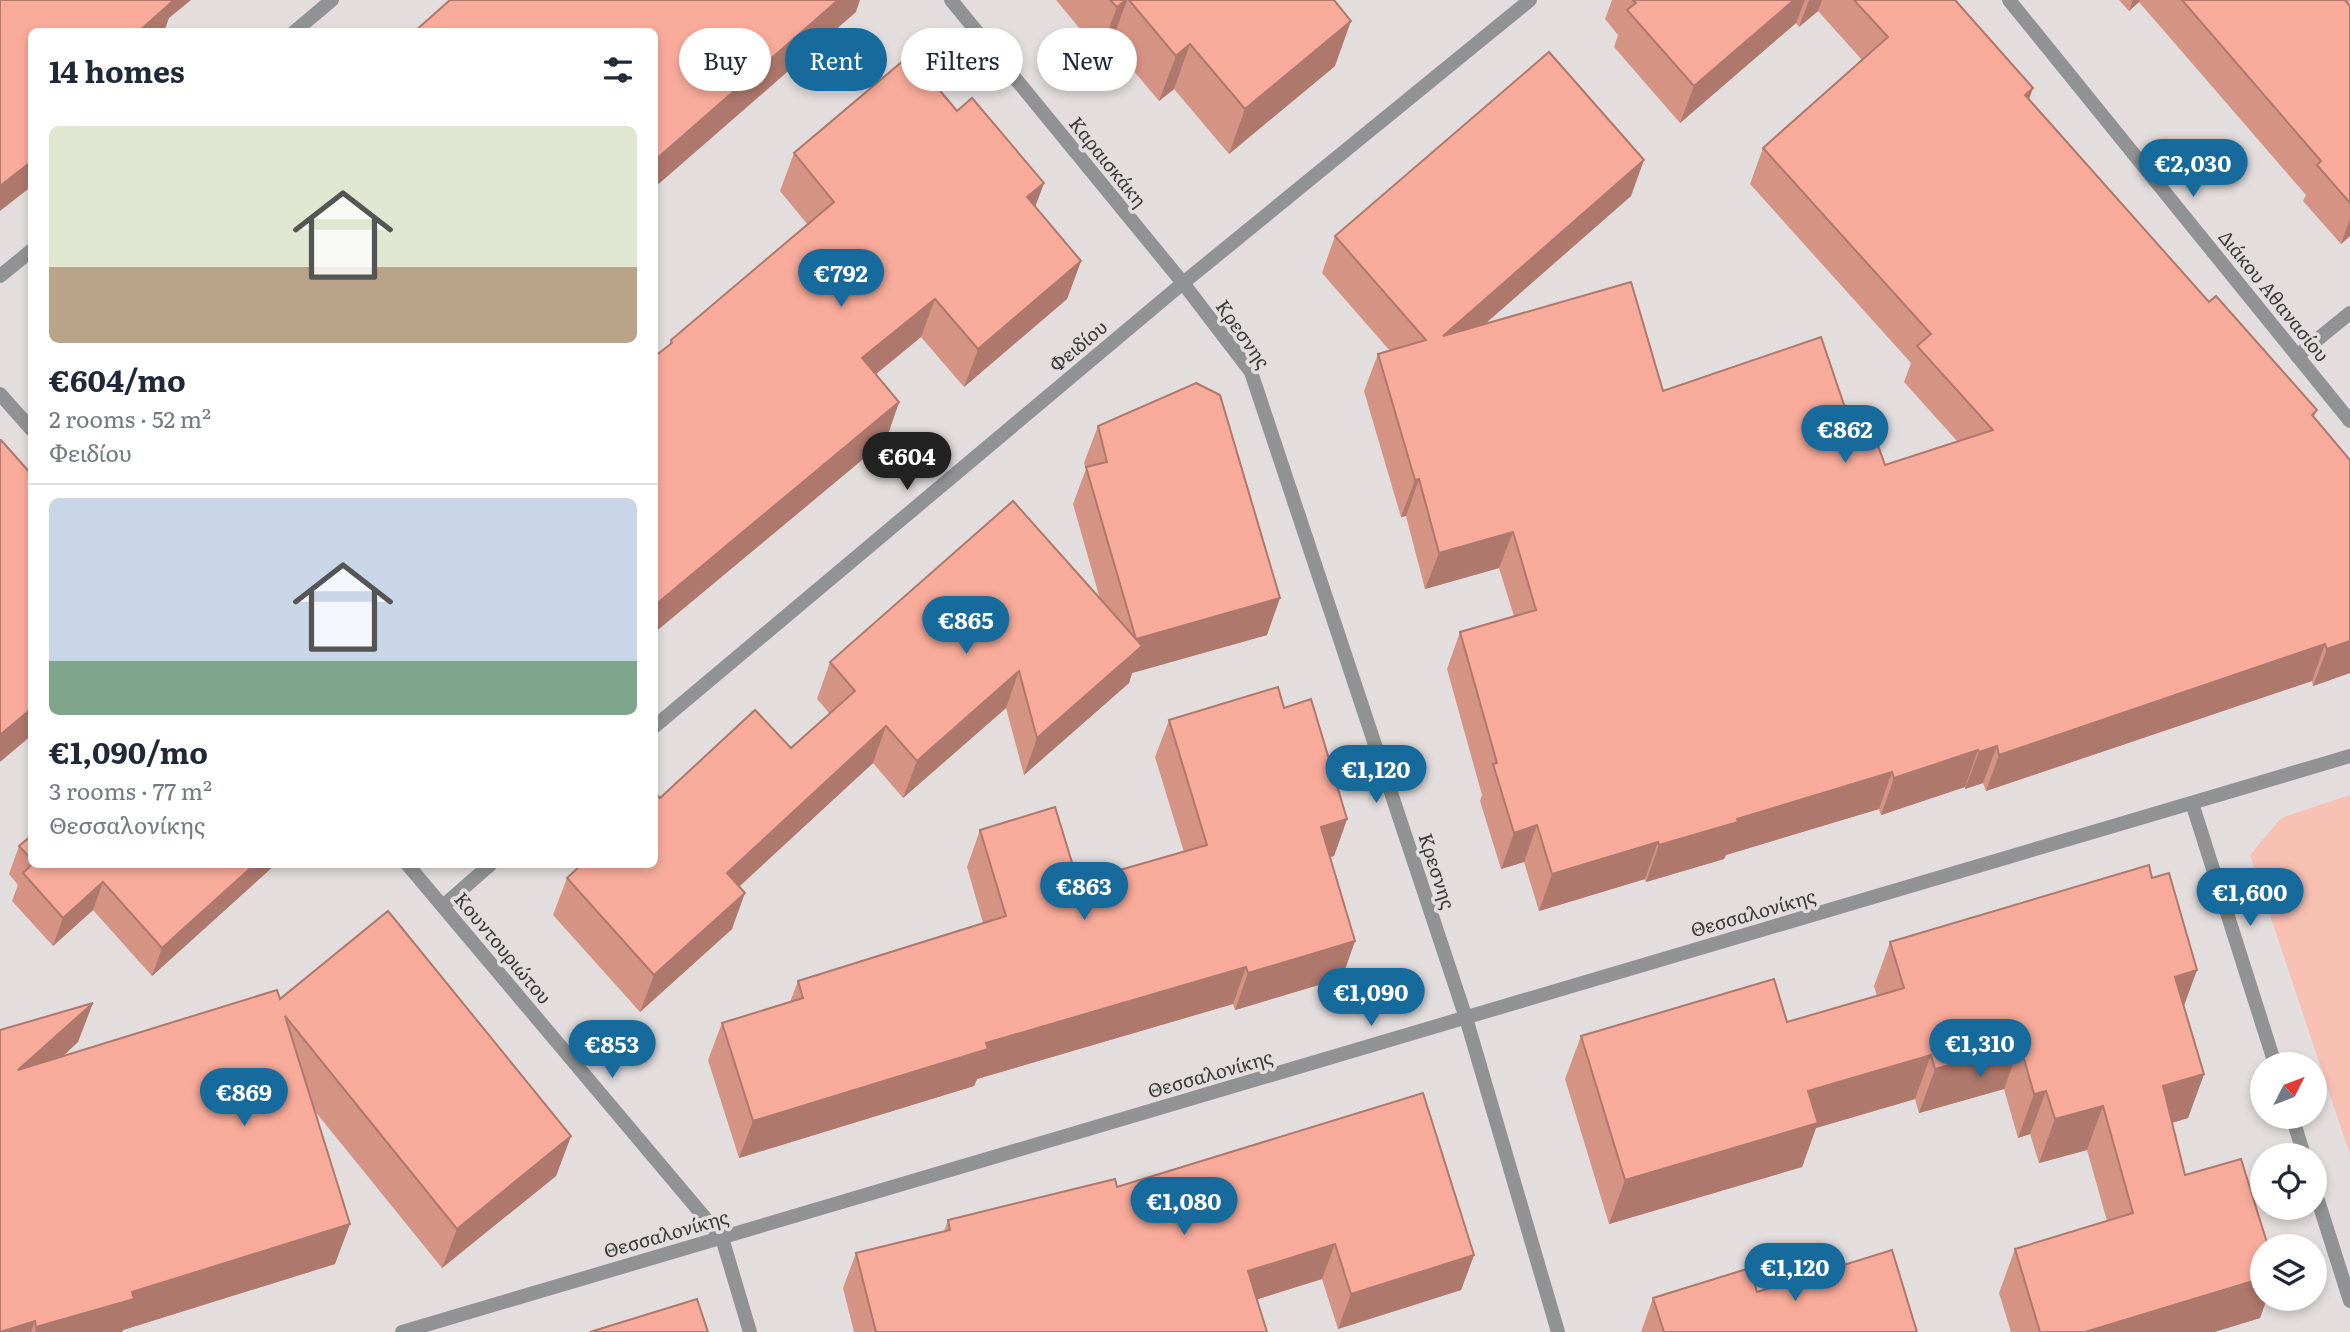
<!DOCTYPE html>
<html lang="en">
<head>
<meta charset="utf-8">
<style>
	body { margin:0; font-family:Literata,serif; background:#f6f6f7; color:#1f2937; height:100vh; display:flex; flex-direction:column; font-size:26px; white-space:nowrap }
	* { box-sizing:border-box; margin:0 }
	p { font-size:23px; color:#747a83 }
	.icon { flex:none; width:38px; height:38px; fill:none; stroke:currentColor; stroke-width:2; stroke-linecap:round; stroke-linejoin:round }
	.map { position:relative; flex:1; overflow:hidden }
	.sheet { position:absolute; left:28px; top:28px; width:630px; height:840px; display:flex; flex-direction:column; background:#fff; border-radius:10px; box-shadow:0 4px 10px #0003 }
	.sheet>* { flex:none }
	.banner { position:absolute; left:679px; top:28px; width:665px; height:63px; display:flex; gap:14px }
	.needle { width:46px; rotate:48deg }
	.tools { position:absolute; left:2250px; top:1052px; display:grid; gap:14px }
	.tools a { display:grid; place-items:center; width:77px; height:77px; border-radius:50%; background:#fff; box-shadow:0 4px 10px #0003; font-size:35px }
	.price { position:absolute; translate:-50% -60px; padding:0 16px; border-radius:24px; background:#176b9c; color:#fff; font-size:23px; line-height:46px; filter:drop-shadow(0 2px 4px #0008) }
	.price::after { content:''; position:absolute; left:50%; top:42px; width:21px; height:16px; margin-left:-10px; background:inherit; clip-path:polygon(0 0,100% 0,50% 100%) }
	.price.on { background:#222; color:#fff }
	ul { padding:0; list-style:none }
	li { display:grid; align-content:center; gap:14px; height:371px; padding:0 21px }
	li+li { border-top:2px solid #e0e1e3 }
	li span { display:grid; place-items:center; height:217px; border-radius:10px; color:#555 }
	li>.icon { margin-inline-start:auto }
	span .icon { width:126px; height:126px; fill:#fffc; stroke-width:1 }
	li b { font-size:30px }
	h2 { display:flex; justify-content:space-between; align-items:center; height:84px; padding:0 21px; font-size:30px }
	.pill { padding:0 24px; border-radius:32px; background:#fff; box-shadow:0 4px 10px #0003; font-size:24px; line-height:63px }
	.pill.on { background:#176b9c; color:#fff }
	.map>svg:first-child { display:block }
</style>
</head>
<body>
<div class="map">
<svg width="2350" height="1332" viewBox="0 0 2350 1332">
	<rect width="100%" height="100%" fill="#e3dedd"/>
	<!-- park -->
	<path fill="#f8c0b3" d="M2350 795V1155L2250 855 2281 818Z"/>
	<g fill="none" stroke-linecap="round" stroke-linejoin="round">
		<!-- minor -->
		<g stroke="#909293" stroke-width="14">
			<path d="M951 0 1183 283 1251 372 1466 1018 1558 1332"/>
			<path d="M2009 0 2350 421"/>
			<path d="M294 32 332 0"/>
			<path d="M0 276 32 250"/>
			<path d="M2297 356 2350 313"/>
			<path d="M0 394 32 430"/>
			<path d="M654 727 1183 283 1530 0"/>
			<path d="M2192 803 2275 1064"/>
			<path d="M407 864 722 1238 750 1332"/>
			<path d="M443 906 491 864"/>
			<path d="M2292 1116 2304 1155"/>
			<path d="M2315 1191 2350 1301"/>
			<path d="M402 1332 2350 756"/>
		</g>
	</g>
	<!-- wall -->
	<g fill="#d59384">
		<path d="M1056 0H1334L1335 66 1229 154 1174 89 1159 101 1111 44 1100 53Z"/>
		<path d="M1612 0H1955L2033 88 2029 99 2209 302 2317 410 2314 417 2350 460V673L2313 686 2312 681 1986 791 1983 783 1965 789V787L1881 815 1879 809 1726 855 1724 859 1646 882 1645 879 1539 911 1524 862 1501 869 1480 801 1482 795 1447 669 1460 632 1514 616 1499 568 1425 589 1406 516 1401 517 1364 391 1378 354 1390 351 1322 273 1335 236 1631 196 1486 323 1663 391 1858 446 1885 465 1957 441 1904 382 1911 363 1750 184 1763 148 1862 60 1818 11 1799 27 1796 23 1680 123 1614 47 1618 35 1605 19Z"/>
		<path d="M2119 0H2350L2348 4 2350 6V236L2341 244 2303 201 2306 195 2139 2 2129 11Z"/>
		<path d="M957 111 1044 183 1035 207 1081 261 1067 299 964 387 921 337 876 374 899 402 886 440 654 633V357L669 346 671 340 808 225 780 191 794 153Z"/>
		<path d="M1098 426 1267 635 1132 673 1129 683 1024 775 1006 708 903 798 873 763 739 886 732 929 640 1012 553 915 567 878 660 798 791 748 830 714 817 699 830 662 1100 599 1073 504 1086 469 1084 463Z"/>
		<path d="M1284 708 1347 819 1334 856 1330 857 1355 941 1342 978 1235 1010 1233 1004 977 1079 974 1086 739 1158 708 1060 722 1023 790 1002 798 981 983 923 967 867 980 830 1078 882 1184 852 1155 757 1169 720Z"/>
		<path d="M32 835V864H276L152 976 93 910 53 946 12 901 18 885 9 874 19 846Z"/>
		<path d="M1890 942 2184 1007 2204 1074 2188 1118 2172 1123 2185 1175 2263 1298H2267L2260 1318 2214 1332H2011L1999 1293 2015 1249 2107 1221 2087 1150 2039 1163 2030 1134 2018 1138 2004 1089 1919 1113 1915 1099 1816 1128 1802 1167 1609 1224 1565 1079 1581 1036 1787 1022 1877 996 1874 986Z"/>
		<path d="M280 999 571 1136 556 1176 442 1268 314 1110 335 1264 123 1330 122 1332H0V1030L78 1042 63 1056Z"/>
		<path d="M1117 1187 1474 1255 1461 1290 1338 1329 1322 1279 1257 1299 1267 1332H854L843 1288 856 1253 944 1231 948 1220Z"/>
		<path d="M1757 1292 1917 1332H1641L1653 1298Z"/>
	</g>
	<!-- shaded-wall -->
	<g fill="#ae786c">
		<path d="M167 0H191L169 18 164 32H138Z"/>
		<path d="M838 0H860L856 12 654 188V161Z"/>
		<path d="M1126 0H1127L1111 44 1100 53 1117 7Z"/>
		<path d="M1794 0H1805L1796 23 1680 123 1694 86Z"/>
		<path d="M1809 0H1822L1818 11 1799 27Z"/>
		<path d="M2133 0H2140L2139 2 2129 11Z"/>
		<path d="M1351 21 1335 66 1229 154 1245 109Z"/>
		<path d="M1190 44 1174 89 1159 101 1176 56Z"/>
		<path d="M2033 88 2019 125 2025 95Z"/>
		<path d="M1644 160 1631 196 1430 372 1443 336Z"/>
		<path d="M32 161V186L0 211V186Z"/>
		<path d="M1044 183 1030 220 1027 197Z"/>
		<path d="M2350 219V236L2341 244Z"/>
		<path d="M1081 261 1067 299 964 387 978 349Z"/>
		<path d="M935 299 921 337 849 396 862 358Z"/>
		<path d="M899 402 886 440 654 633V606Z"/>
		<path d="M1419 479 1406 516 1401 517 1415 480Z"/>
		<path d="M1513 532 1499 568 1425 589 1439 553Z"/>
		<path d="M1280 598 1267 635 1132 673 1129 683 1024 775 1037 738 1136 639Z"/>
		<path d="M2350 641V673L2313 686 2327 649Z"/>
		<path d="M2325 644 2312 681 1986 791 1999 755Z"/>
		<path d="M1019 671 1006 708 903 798 917 761Z"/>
		<path d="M32 708V735L0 762V735Z"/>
		<path d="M886 726 873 763 714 910 727 873Z"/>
		<path d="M1997 746 1983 783 1965 789 1979 752Z"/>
		<path d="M1978 750 1965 787 1881 815 1894 778Z"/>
		<path d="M1892 772 1879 809 1726 855 1724 859 1646 882 1659 845 1737 819Z"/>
		<path d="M1347 819 1334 856 1308 864 1321 827Z"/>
		<path d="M1537 825 1524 862 1501 869 1514 833Z"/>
		<path d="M1658 842 1645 879 1539 911 1552 874Z"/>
		<path d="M255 864H276L152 976 162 948Z"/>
		<path d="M103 882 93 910 53 946 63 918Z"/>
		<path d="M745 893 732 929 640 1012 654 975Z"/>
		<path d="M1355 941 1342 978 1235 1010 1248 973Z"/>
		<path d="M1246 967 1233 1004 977 1079 974 1086 739 1158 753 1121 986 1043Z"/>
		<path d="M2197 970 2181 1014 2175 977Z"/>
		<path d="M93 1003 78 1042 3 1110 18 1070Z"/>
		<path d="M2020 1045 2004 1089 1919 1113 1935 1069Z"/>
		<path d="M1931 1055 1915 1099 1816 1128 1802 1167 1609 1224 1625 1180 1808 1091Z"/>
		<path d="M2204 1074 2188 1118 2147 1130 2163 1086Z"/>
		<path d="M2046 1091 2030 1134 2018 1138 2034 1094Z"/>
		<path d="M2103 1106 2087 1150 2039 1163 2055 1119Z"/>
		<path d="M571 1136 556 1176 442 1268 457 1229Z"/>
		<path d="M350 1224 335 1264 123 1330 122 1332H35L36 1327 132 1292Z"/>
		<path d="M1335 1244 1322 1279 1236 1306 1248 1271Z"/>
		<path d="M1474 1255 1461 1290 1338 1329 1351 1294Z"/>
		<path d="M2263 1278V1298H2267L2260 1318 2214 1332H2085Z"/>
		<path d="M35 1321 31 1332H0Z"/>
	</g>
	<!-- building -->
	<g fill="#f8ab9a" stroke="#ae786c" stroke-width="2">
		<path d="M0 0H174L138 32H32V161L0 186Z"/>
		<path d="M450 0H838L654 161V32H414Z"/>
		<path d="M1110 0H1126L1117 7Z"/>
		<path d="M1129 0H1334L1351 21 1245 109 1190 44 1176 56Z"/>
		<path d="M1633 0H1794L1694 86 1627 10 1636 3Z"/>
		<path d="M1854 0H1955L2033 88 2025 95 2209 302 2216 296 2317 410 2312 415 2350 460V641L2327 649 2325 644 1999 755 1997 746 1979 752 1978 750 1894 778 1892 772 1737 819 1738 822 1659 845 1658 842 1552 874 1537 825 1514 833 1493 764 1497 763 1460 632 1536 610 1513 532 1439 553 1419 479 1415 480 1378 354 1426 340 1335 236 1549 52 1644 160 1443 336 1631 282 1663 391 1821 337 1858 446 1876 440 1885 465 1993 430 1917 346 1931 334 1763 148 1888 37Z"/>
		<path d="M2182 0H2345L2350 6V203L2317 165 2321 161Z"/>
		<path d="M910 55 957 111 972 98 1044 183 1027 197 1081 261 978 349 935 299 862 358 899 402 654 606V357L672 343 671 340 834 202 794 153Z"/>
		<path d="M1196 383 1220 395 1280 598 1136 639 1142 646 1037 738 1019 671 917 761 886 726 727 873 745 893 654 975 567 878 582 864H654V799L658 796 660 798 755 710 791 748 855 691 830 662 1013 501 1136 639 1086 467 1107 462 1098 426Z"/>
		<path d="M0 440H1L32 475V708L0 735Z"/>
		<path d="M1278 687 1284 708 1311 699 1347 819 1321 827 1355 941 1248 973 1246 967 986 1043 988 1049 753 1121 722 1023 803 998 798 981 1006 916 980 830 1055 807 1078 882 1207 845 1169 720Z"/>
		<path d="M32 835V860L19 846Z"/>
		<path d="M32 864H255L162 948 103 882 63 918 23 873Z"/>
		<path d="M2149 865 2152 878 2169 873 2197 970 2175 977 2204 1074 2163 1086 2185 1175 2241 1159 2268 1246H2263V1278L2085 1332H2040L2015 1249 2133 1213 2103 1106 2055 1119 2046 1091 2034 1094 2020 1045 1935 1069 1931 1055 1808 1091 1818 1123 1625 1180 1581 1036 1774 979 1787 1022 1904 988 1890 942Z"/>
		<path d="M388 911 571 1136 457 1229 285 1016 350 1224 132 1292 134 1299 36 1327 35 1321 0 1332V1030L93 1003 18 1070 277 990 280 999Z"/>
		<path d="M1423 1093 1474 1255 1351 1294 1335 1244 1248 1271 1267 1332H876L856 1253 950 1230 948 1220 1115 1179 1117 1187Z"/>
		<path d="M1892 1250 1917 1332H1664L1653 1298 1750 1268 1757 1292Z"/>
		<path d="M697 1299 708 1332H590Z"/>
	</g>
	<g text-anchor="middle" stroke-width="7" stroke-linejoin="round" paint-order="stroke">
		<!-- street labels -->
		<g font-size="19" fill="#3b3939" stroke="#e3dedd">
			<text transform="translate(1108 162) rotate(51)" y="7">Καραισκάκη</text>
			<text transform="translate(2274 296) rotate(51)" y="7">Διάκου Αθανασίου</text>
			<text transform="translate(1243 334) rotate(55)" y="7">Κρεσνης</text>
			<text transform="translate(1078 346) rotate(-40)" y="7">Φειδίου</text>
			<text transform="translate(1437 871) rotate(72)" y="7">Κρεσνης</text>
			<text transform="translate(1753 913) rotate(-16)" y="7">Θεσσαλονίκης</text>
			<text transform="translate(503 948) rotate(50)" y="7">Κουντουριώτου</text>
			<text transform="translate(1210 1074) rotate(-16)" y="7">Θεσσαλονίκης</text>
			<text transform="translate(666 1234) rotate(-16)" y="7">Θεσσαλονίκης</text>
		</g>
	</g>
</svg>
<div class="tools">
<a><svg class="needle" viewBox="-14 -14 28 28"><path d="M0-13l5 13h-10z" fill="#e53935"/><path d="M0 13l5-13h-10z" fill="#747a83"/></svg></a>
<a><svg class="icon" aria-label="locate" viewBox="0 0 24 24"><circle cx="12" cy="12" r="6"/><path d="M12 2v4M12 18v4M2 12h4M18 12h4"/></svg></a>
<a><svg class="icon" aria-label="layers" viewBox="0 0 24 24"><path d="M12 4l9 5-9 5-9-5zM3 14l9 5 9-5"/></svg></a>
</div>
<b class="price" style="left:2193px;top:199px">€2,030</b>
<b class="price" style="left:841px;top:309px">€792</b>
<b class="price" style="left:1845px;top:465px">€862</b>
<b class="price on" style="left:907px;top:492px">€604</b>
<b class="price" style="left:966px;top:656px">€865</b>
<b class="price" style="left:1376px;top:805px">€1,120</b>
<b class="price" style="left:1084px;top:922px">€863</b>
<b class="price" style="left:2250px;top:928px">€1,600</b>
<b class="price" style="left:1371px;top:1028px">€1,090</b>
<b class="price" style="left:1980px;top:1079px">€1,310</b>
<b class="price" style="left:612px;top:1080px">€853</b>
<b class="price" style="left:244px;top:1128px">€869</b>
<b class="price" style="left:1184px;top:1237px">€1,080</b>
<b class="price" style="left:1795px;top:1303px">€1,120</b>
<div class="banner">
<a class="pill">Buy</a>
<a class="pill on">Rent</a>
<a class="pill">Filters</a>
<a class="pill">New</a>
</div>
<section class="sheet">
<h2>14 homes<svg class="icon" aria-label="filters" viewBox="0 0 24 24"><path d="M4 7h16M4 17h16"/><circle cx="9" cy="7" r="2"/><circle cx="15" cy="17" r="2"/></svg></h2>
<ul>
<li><span style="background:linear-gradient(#dfe7d0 65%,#b9a48a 0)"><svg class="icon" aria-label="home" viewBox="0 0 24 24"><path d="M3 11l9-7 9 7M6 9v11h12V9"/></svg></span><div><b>€604/mo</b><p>2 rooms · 52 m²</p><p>Φειδίου</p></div></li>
<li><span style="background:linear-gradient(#c9d6e8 75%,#7fa58c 0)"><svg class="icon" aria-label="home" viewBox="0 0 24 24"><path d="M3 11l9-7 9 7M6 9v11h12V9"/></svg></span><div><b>€1,090/mo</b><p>3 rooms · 77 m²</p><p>Θεσσαλονίκης</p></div></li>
</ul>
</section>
</div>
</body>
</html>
